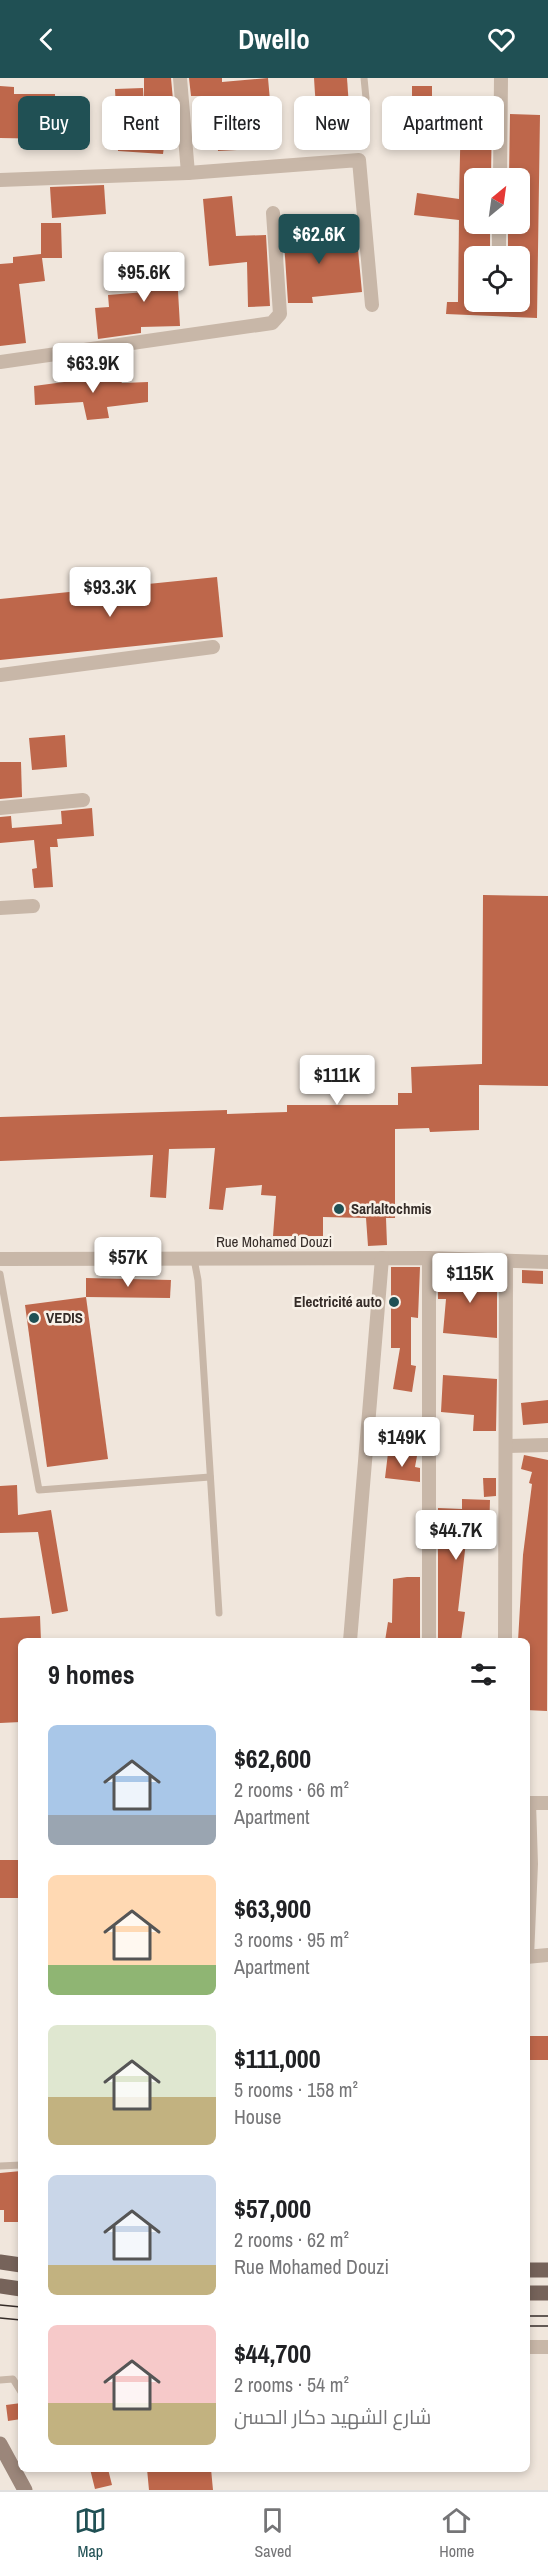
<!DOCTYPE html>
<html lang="en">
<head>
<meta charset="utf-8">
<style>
	body { margin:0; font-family:"Archivo Narrow",Cairo,sans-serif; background:#f2f2f2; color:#202124; height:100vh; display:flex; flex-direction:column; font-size:22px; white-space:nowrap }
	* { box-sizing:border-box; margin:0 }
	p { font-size:20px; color:#757577 }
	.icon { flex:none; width:33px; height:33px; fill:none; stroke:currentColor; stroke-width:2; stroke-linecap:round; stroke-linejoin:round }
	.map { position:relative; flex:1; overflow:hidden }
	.panel { position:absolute; left:18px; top:1560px; width:512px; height:834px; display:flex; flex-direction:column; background:#fff; border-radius:9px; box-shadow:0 3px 9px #0003 }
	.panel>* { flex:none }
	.top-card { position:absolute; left:18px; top:18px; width:513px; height:54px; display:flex; gap:12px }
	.needle { width:39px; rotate:29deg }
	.tools { position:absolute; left:464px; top:90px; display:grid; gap:12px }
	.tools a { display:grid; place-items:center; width:66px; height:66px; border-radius:9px; background:#fff; box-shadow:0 3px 9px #0003; font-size:30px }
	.price { position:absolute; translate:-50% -51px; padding:0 14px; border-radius:6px; background:#fff; color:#222; font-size:20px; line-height:39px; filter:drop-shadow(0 2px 3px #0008) }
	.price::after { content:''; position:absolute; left:50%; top:36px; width:18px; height:14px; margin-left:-9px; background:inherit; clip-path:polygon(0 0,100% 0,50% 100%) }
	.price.current { background:#205054; color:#fff }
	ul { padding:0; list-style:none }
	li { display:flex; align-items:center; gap:18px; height:150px; padding:0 30px }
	li span { display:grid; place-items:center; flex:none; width:168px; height:120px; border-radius:9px; color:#555 }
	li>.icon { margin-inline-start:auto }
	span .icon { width:72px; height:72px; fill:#fffc; stroke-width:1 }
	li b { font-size:26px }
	h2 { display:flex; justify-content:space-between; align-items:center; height:72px; padding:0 30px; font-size:26px }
	.pill { padding:0 21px; border-radius:9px; background:#fff; box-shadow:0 3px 9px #0003; font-size:21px; line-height:54px }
	.pill.current { background:#205054; color:#fff }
	header { display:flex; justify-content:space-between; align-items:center; height:78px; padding:0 30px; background:#205054; color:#fff; font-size:27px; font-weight:700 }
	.dock { display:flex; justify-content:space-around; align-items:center; height:84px; border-top:2px solid #e0e0e0; background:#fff; font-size:16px; color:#757577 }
	.dock a { display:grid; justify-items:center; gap:3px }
	.dock .current { color:#205054 }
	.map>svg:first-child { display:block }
</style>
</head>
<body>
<header><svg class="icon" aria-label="back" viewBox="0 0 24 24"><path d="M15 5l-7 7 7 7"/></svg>Dwello<svg class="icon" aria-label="heart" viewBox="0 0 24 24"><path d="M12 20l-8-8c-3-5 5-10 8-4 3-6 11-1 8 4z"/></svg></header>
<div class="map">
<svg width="548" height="2412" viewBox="0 0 548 2412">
	<rect width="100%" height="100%" fill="#f0e6dc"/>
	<!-- building -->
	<g fill="#be674b">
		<path d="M144 0H171L173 22 144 21Z"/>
		<path d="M189 0H222V4L268 0 271 34 256 35 258 71 218 73 215 29H202L201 18H191Z"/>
		<path d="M314 0H347L349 29 316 31Z"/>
		<path d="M0 8 14 9V16H55L56 61 0 60Z"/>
		<path d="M412 8H432V27L412 26Z"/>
		<path d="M143 10 145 50 166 53 163 76 118 73 115 11Z"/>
		<path d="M461 33H492L491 100H474V146H490V178H474V224H519V178H508V146H519V100H509L510 36 540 37 537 240 446 236 447 224H458L459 142 414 137 417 115 459 121Z"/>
		<path d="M104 107 106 136 52 140 50 109Z"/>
		<path d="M232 118 236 158 266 157 270 228 248 229 247 184 209 188 203 121Z"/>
		<path d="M41 145H61L62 180H42L45 203 19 206 26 265 0 268V186L13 185V179L41 176Z"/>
		<path d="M283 147H310L311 161H357L362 214 312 219 313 225H288Z"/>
		<path d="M176 179 180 248 141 249V255L98 261 95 230 109 229 108 217 145 214 144 181Z"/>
		<path d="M117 297 122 305 148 304V324L107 329 109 340 87 342 83 324 35 327 34 308Z"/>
		<path d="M217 499 223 559 0 582V521Z"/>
		<path d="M65 657 67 689 32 692 29 660Z"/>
		<path d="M0 684H21L22 719 0 721Z"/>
		<path d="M92 730 94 758 57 761 58 769H50L53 809 34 810 32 791 37 790 34 762 0 765V739L11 738 12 750 62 746 61 733Z"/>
		<path d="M483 817 548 818V1008L479 1007V1052L430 1054 429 1050 395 1051V1140H386L387 1167 368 1168 366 1140 323 1139V1158H273L276 1118 261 1117 262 1107 226 1110 223 1132 209 1131 215 1070 169 1071 166 1120 150 1119 153 1077 0 1083V1039L227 1032V1036L287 1034V1027H398V1015H412L411 989 482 986Z"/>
		<path d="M391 1189H420L418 1240 411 1239V1287L416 1288 412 1314 393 1311 400 1270H391Z"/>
		<path d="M471 1192 497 1193V1260L443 1255 446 1221H438V1197L471 1198Z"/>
		<path d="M522 1192 543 1193V1206L522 1205Z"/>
		<path d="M86 1200 171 1202 170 1220 86 1219Z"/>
		<path d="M86 1219 108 1381 47 1389 25 1227Z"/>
		<path d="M443 1297 497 1301 496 1353H473L474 1337 441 1334Z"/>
		<path d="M548 1322V1345L523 1347 521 1325Z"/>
		<path d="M388 1375 417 1378 415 1389 420 1390V1404L385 1400Z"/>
		<path d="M524 1377 548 1382 547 1633 526 1632V1563H518L523 1477 532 1406 529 1405 532 1394 521 1391Z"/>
		<path d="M483 1400H496V1418L484 1419Z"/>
		<path d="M17 1407 18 1437 51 1432 68 1533 52 1536 38 1454 0 1455V1408Z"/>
		<path d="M462 1421 490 1422 489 1456 467 1455 458 1533 465 1534 461 1563H438V1430L462 1431Z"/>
		<path d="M407 1499H420V1563H385L388 1544 392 1545 393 1501Z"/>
		<path d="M40 1538 41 1563H21V1644L0 1645V1540Z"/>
		<rect x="0" y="1782" width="21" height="38"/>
		<rect x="526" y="1958" width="22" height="24"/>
		<path d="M21 2093V2144H4V2132H0V2095Z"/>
		<path d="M21 2325V2341L8 2343 6 2327Z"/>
		<path d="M90 2391H108L112 2407 95 2411Z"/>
		<path d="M147 2391H211L213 2412H149Z"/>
	</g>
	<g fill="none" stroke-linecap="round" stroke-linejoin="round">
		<!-- service -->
		<g stroke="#c8b7a8" stroke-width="7">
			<path d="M364 0 366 20"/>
			<path d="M194 1181 198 1202 219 1535"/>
			<path d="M0 1196 39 1412 210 1399"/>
			<path d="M0 2088 21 2087"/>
			<path d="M0 2302 13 2301 21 2314"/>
		</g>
		<!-- minor -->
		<g stroke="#c8b7a8" stroke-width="14">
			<path d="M180 0 188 95"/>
			<path d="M500 100 501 0"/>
			<path d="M0 102 188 95 359 82 372 227"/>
			<path d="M499 178V146"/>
			<path d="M0 284 272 245 280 236 273 135"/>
			<path d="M0 597 213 569"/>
			<path d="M0 730 83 722"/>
			<path d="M0 830 33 828"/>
			<path d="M0 1181 429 1180 548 1184"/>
			<path d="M506 1368 548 1367"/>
			<path d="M350 1563 382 1180"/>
			<path d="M429 1563V1180"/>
			<path d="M505 1563 506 1183"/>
			<path d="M526 1725H548"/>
			<path d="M526 1879 548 1877"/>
			<path d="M527 1879 531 1786 529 1725"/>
			<path d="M526 2269H548"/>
		</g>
		<!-- secondary -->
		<path stroke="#9b867a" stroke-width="15" d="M0 2366 25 2412"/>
		<!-- primary -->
		<g stroke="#76635a" stroke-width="15">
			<path d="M0 2184 21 2187"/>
			<path d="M526 2192H548"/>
			<path d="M0 2208 21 2211"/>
			<path d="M526 2215H548"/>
		</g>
		<!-- tram -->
		<g stroke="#352c28" stroke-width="1.5">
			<path d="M0 2227 21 2229"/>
			<path d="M526 2238H548"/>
			<path d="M0 2240 21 2242"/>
			<path d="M526 2248H548"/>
		</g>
	</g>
	<!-- markers -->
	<g fill="#205054" stroke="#f8f1e8" stroke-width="2">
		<circle cx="339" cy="1131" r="6"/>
		<circle cx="394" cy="1224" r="6"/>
		<circle cx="34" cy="1240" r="6"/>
	</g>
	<g text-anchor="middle" stroke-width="5" stroke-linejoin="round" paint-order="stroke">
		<!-- poi labels -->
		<g font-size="15" font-weight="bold" fill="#352c28" stroke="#f8f1e8" text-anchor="start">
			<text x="351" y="1136">Sarlaltochmis</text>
			<text x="382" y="1229" text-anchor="end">Electricité auto</text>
			<text x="46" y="1245">VEDIS</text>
		</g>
		<!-- street labels -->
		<g font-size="15" fill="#352c28" stroke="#f8f1e8">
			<text x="274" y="1169">Rue Mohamed Douzi</text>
		</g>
	</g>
</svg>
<div class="tools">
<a><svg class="needle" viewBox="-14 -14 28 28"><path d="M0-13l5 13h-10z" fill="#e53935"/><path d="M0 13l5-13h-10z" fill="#757577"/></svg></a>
<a><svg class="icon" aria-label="locate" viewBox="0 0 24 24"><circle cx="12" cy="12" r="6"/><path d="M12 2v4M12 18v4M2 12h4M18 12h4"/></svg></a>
</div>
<b class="price current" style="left:319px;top:187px">$62.6K</b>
<b class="price" style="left:144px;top:225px">$95.6K</b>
<b class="price" style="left:93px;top:316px">$63.9K</b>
<b class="price" style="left:110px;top:540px">$93.3K</b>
<b class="price" style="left:337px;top:1028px">$111K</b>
<b class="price" style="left:128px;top:1210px">$57K</b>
<b class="price" style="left:470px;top:1226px">$115K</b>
<b class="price" style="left:402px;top:1390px">$149K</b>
<b class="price" style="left:456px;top:1483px">$44.7K</b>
<div class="top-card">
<a class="pill current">Buy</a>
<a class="pill">Rent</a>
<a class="pill">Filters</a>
<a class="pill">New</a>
<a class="pill">Apartment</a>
</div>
<section class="panel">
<h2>9 homes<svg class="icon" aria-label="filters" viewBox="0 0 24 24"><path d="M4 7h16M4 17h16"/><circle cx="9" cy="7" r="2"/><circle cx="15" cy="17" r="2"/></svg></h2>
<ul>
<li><span style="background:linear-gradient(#a9c7e8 75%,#9aa5b1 0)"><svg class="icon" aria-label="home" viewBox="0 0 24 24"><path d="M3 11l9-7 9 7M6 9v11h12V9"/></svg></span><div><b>$62,600</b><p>2 rooms · 66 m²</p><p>Apartment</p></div></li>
<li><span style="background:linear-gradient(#ffd9b3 75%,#8fb573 0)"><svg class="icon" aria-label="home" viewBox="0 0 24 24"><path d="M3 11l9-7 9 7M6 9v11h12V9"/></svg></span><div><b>$63,900</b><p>3 rooms · 95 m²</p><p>Apartment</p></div></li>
<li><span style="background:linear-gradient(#dfe7d0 60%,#c2b280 0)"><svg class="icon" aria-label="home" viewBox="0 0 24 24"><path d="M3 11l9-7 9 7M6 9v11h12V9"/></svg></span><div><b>$111,000</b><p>5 rooms · 158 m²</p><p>House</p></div></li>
<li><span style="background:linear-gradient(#c9d6e8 75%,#c2b280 0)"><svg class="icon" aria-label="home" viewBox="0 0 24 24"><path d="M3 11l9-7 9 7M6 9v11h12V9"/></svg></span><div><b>$57,000</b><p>2 rooms · 62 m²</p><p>Rue Mohamed Douzi</p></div></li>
<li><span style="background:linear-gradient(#f6c9c9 65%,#c2b280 0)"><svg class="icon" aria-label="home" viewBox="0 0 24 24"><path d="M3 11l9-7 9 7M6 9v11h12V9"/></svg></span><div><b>$44,700</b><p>2 rooms · 54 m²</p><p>شارع الشهيد دكار الحسن</p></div></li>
</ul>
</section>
</div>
<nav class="dock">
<a class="current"><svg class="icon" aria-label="map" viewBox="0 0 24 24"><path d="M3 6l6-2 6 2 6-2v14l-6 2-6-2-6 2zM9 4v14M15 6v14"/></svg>Map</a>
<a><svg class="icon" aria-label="saved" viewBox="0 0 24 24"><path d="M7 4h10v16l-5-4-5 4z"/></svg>Saved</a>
<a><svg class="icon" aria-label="home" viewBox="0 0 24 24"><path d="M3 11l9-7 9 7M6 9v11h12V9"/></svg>Home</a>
</nav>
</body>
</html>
